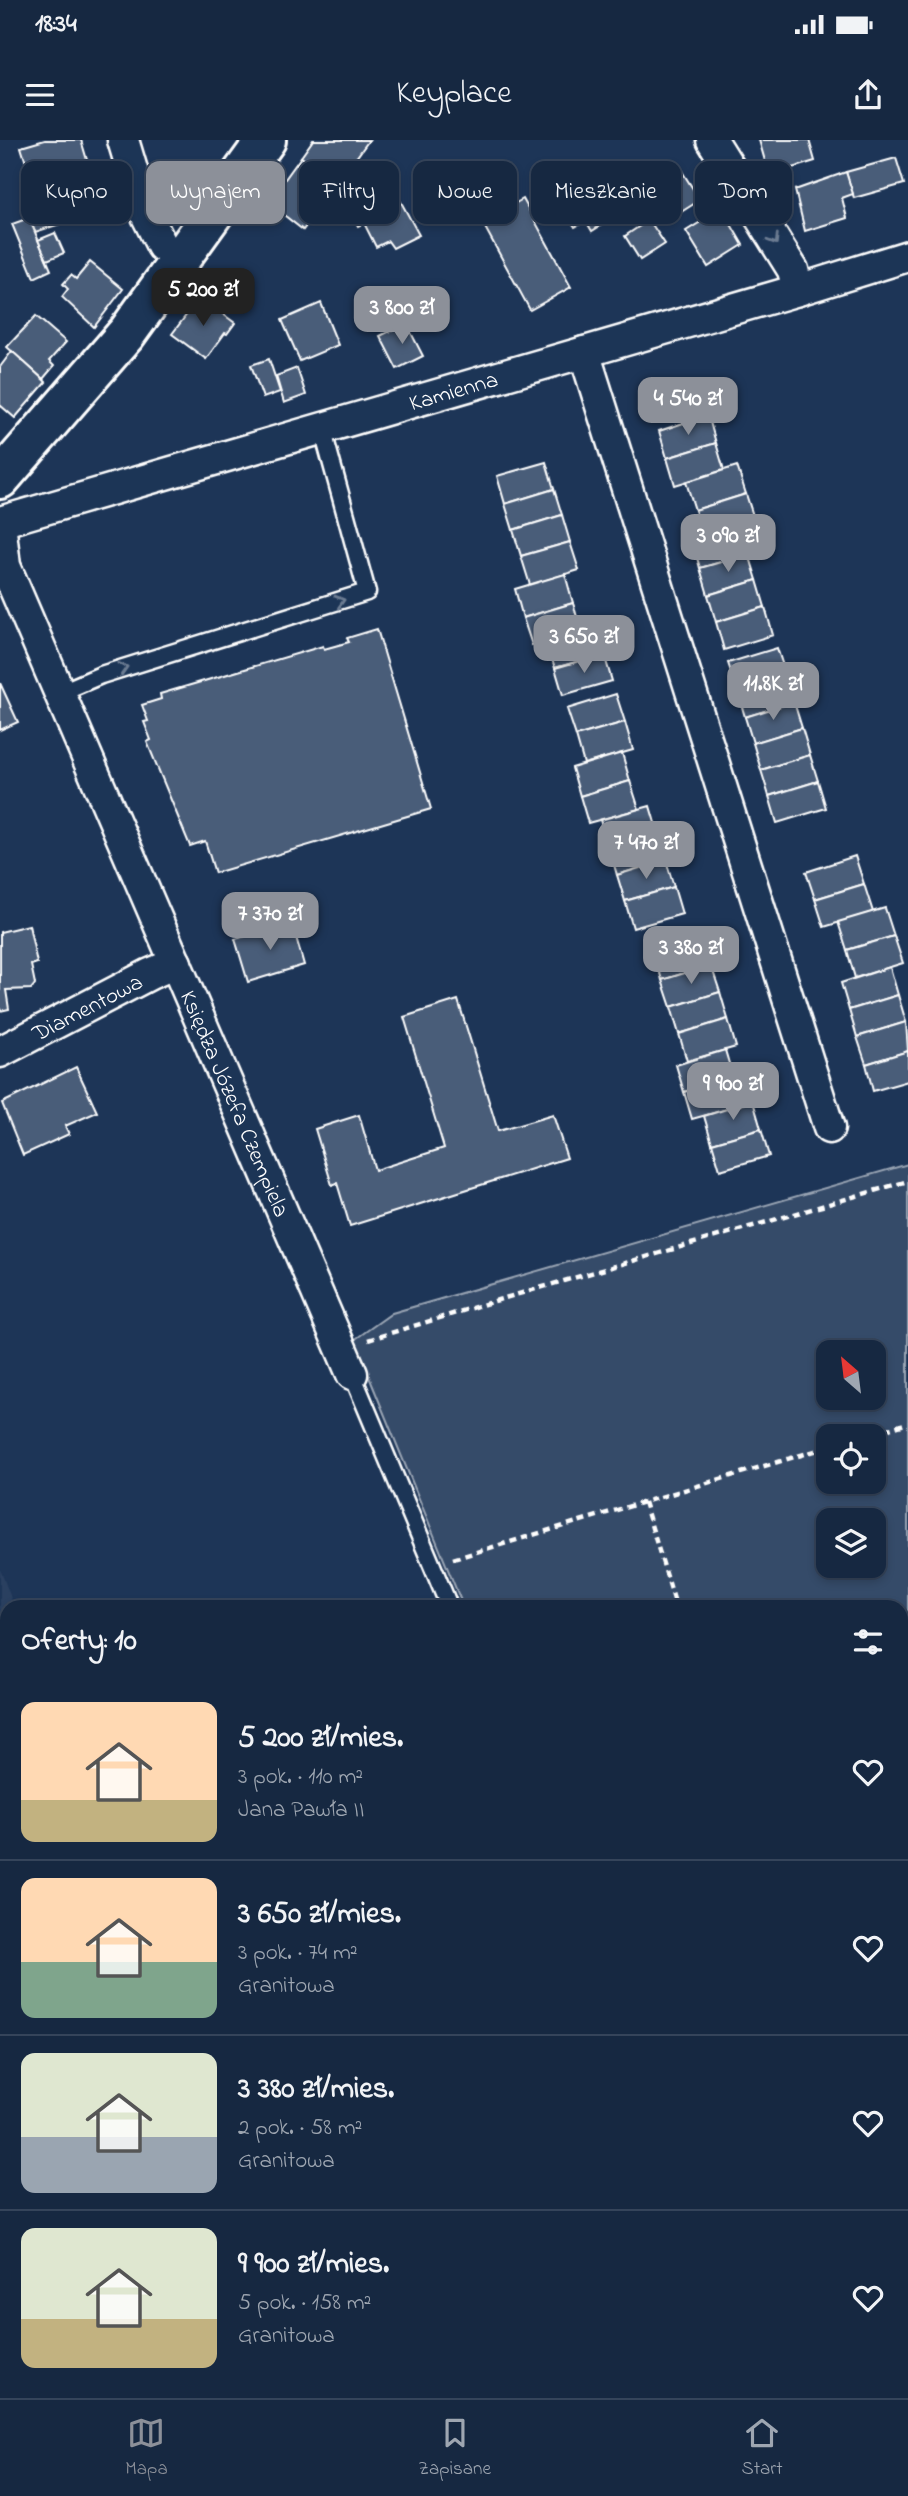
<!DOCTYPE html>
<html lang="pl">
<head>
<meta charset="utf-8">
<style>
	body { margin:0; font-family:"Indie Flower",sans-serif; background:#23344c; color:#f1f3f6; height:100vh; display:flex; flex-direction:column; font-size:26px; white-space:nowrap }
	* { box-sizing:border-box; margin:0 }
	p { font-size:23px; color:#9ea6b1 }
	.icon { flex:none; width:38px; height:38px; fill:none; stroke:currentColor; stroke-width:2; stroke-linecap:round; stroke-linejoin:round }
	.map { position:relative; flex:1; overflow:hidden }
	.panel { position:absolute; left:0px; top:1460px; width:908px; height:800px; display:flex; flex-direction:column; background:#162841; border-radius:21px 21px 0 0; box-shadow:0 4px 10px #0003,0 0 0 2px #35445a }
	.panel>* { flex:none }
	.guide { position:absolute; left:21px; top:21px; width:866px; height:63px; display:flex; gap:14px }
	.needle { width:46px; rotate:332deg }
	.fabs { position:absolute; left:816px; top:1200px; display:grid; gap:14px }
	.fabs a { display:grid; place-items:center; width:70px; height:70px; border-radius:14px; background:#162841; box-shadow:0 4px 10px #0003,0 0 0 2px #35445a; font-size:35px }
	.price { position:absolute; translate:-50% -60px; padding:0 16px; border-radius:14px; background:#8c9099; color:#fff; font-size:23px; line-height:46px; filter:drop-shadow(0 2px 4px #0008) }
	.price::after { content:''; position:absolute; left:50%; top:42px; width:21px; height:16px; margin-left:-10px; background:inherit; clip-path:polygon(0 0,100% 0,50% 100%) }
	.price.on { background:#222; color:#fff }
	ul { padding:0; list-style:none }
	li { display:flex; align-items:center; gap:21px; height:175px; padding:0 21px }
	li+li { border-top:2px solid #35445a }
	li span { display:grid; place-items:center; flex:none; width:196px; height:140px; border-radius:14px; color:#555 }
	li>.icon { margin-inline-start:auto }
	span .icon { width:84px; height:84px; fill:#fffc; stroke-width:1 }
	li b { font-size:30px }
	h2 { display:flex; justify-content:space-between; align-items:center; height:84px; padding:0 21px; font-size:30px }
	.tag { padding:0 24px; border-radius:14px; background:#162841; box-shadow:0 4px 10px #0003,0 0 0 2px #35445a; font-size:24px; line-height:63px }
	.tag.on { background:#8c9099; color:#fff }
	.status { display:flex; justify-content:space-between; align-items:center; height:49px; padding:0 35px; background:#162841; direction:ltr }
	.status svg { height:19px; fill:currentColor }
	header { display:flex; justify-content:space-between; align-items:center; height:91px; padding:0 21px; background:#162841; font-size:32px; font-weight:600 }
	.menu { display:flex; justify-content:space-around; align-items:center; height:98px; border-top:2px solid #35445a; background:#162841; font-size:19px; color:#9ea6b1 }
	.menu a { display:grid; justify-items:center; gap:4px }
	.menu .on { color:#8c9099 }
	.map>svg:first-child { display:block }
</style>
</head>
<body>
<div class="status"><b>18:34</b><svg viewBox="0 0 49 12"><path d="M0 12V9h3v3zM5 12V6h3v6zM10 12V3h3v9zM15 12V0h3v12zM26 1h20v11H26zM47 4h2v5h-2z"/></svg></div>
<header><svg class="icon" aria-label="menu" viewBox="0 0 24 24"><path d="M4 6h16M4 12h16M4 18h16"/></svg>Keyplace<svg class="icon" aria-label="share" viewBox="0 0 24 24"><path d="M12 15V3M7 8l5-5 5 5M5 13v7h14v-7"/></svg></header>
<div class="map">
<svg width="908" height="2258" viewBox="0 0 908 2258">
	<rect width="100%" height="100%" fill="#1d3557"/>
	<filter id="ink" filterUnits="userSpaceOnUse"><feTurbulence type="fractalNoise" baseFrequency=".0143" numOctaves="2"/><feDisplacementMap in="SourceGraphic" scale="14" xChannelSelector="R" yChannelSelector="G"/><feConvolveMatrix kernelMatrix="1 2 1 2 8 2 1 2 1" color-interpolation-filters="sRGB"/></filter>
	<g filter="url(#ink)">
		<!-- built -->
		<g fill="#2a4161">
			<path d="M0 1429 14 1466H7V1673L0 1675Z"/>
			<path d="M7 1742V1959H0V1743Z"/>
		</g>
		<!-- green -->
		<g fill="#364b69" stroke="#9aa5b4" stroke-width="2" fill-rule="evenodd">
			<path d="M908 1024V1960H901V1466H463L354 1200 392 1173ZM828 1213H873V1258H828ZM828 1297H873V1342H828ZM828 1381H873V1426H828Z"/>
			<path d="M908 2085V2258H901L898 2252H901V2088Z"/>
		</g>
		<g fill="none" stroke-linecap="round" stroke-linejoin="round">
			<!-- stream -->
			<g stroke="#a0aab8" stroke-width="10">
				<path d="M0 1969H7"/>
				<path d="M901 1982 908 1983"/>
			</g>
		</g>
		<!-- building -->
		<g fill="#4a5d79" stroke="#fff" stroke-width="2">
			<path d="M45 0H81L90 30 34 48 21 7Z"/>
			<path d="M313 0H369L337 44 301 17Z"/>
			<path d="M759 0H809L815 21 769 35Z"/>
			<path d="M301 17 337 44 303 90 275 68 282 58 275 53Z"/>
			<path d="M896 18 904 44 854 58 846 32Z"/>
			<path d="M678 25 700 60 667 81 644 46Z"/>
			<path d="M348 29 366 42 372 53 380 49 389 68 401 62 419 95 393 108 388 101 376 107 364 83 358 86 336 45Z"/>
			<path d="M846 32 853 54 842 58 847 78 805 91 795 50Z"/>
			<path d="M610 36 634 75 624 81 619 74 592 91 586 81 575 87 565 71 585 59 582 54Z"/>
			<path d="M57 56 66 82 35 92 24 66Z"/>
			<path d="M523 59 571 147 530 170 482 82Z"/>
			<path d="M722 69 743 105 708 127 686 91Z"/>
			<path d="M29 78 51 130 34 138 12 84Z"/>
			<path d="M649 80 665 104 640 120 625 96Z"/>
			<path d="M55 93 64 113 47 120 38 100Z"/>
			<path d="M90 122 123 149 94 187 62 157 68 149 63 144 71 135 76 139Z"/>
			<path d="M200 157 235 183 227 194 225 193 206 219 172 194Z"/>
			<path d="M321 163 338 205 300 221 282 180Z"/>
			<path d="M36 176 66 202 49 221 54 226 43 239 7 207Z"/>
			<path d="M406 183 423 216 397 229 380 196Z"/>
			<path d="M12 211 46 242 15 278 0 265V227Z"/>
			<path d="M269 219 280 252 263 258 251 225Z"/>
			<path d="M297 228 306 255 284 263 276 236Z"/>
			<path d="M708 275 716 303 667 318 659 291Z"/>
			<path d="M716 303 724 330 675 345 667 318Z"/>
			<path d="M546 322 554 349 505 364 497 336Z"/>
			<path d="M737 326 746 354 695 370 686 342Z"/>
			<path d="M554 349 562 375 513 390 505 364Z"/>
			<path d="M746 354 755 382 703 398 695 370Z"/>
			<path d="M562 375 570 402 521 416 513 390Z"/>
			<path d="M741 386 749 414 700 428 692 401Z"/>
			<path d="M570 402 579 430 530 445 521 416Z"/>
			<path d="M749 414 757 440 708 455 700 428Z"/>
			<path d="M565 434 573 463 523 478 515 449Z"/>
			<path d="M757 440 765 467 716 482 708 455Z"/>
			<path d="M573 463 581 491 532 505 523 478Z"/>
			<path d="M765 467 773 495 724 510 716 482Z"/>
			<path d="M596 487 604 514 555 528 546 501Z"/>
			<path d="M377 489 431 669 215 733 205 701 190 706 147 602 151 600 144 582 148 581 142 565 161 559 160 554 323 506 324 509 349 502 347 498Z"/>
			<path d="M777 508 786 535 737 550 728 523Z"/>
			<path d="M604 514 612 541 563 555 555 528Z"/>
			<path d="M786 535 794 562 745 577 737 550Z"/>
			<path d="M0 543 18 582 0 590Z"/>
			<path d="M616 554 625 582 576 596 567 569Z"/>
			<path d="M794 562 802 588 753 603 745 577Z"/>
			<path d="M625 582 633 610 584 624 576 596Z"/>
			<path d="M802 588 810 615 761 630 753 603Z"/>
			<path d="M622 613 630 641 580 656 572 628Z"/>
			<path d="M810 615 818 641 769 656 761 630Z"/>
			<path d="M630 641 639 669 588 683 580 656Z"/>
			<path d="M818 641 826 668 777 683 769 656Z"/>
			<path d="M650 666 658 693 609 708 600 680Z"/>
			<path d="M658 693 666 720 617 735 609 708Z"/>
			<path d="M855 716 864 744 815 759 806 732Z"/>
			<path d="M666 720 674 747 625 761 617 735Z"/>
			<path d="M864 744 873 772 824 787 815 759Z"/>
			<path d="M674 747 682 774 633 788 625 761Z"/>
			<path d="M885 768 894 796 847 810 838 782Z"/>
			<path d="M292 783 304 825 248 842 235 799Z"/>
			<path d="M29 785 37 823 31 825 35 844 31 849 6 850 9 869 0 871V792Z"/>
			<path d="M894 796 903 823 855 838 847 810Z"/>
			<path d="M703 798 711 825 662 840 654 813Z"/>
			<path d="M711 825 720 852 671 867 662 840Z"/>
			<path d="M890 827 898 855 849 870 841 843Z"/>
			<path d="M720 852 728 879 679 894 671 867Z"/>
			<path d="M898 855 906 882 857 897 849 870Z"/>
			<path d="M458 860 498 991 553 975 567 1018 350 1086 337 1043 332 1045 315 989 359 975 375 1030 444 1008 404 877Z"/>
			<path d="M728 879 736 907 687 921 679 894Z"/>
			<path d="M906 882 908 911 866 924 857 897Z"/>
			<path d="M725 910 733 937 684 952 676 925Z"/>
			<path d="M908 911V941L873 951 866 924Z"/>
			<path d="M76 927 97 972 65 986 69 994 23 1015 2 963Z"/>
			<path d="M733 937 742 965 692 979 684 952Z"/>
			<path d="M753 961 761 989 712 1003 704 976Z"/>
			<path d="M761 989 769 1016 720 1030 712 1003Z"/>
			<path d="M0 1499 7 1515V1547L1 1549 7 1570 0 1573Z"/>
			<path d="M7 1779V1936H2L0 1920V1780Z"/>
			<path d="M0 2237 4 2247 7 2246V2252H94L96 2258H0Z"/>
			<path d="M238 2252H377L364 2258H240Z"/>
			<path d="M387 2252H408L394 2258H389Z"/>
			<path d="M608 2252H650L636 2258H610Z"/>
		</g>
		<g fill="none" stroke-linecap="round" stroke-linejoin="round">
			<defs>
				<g id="lane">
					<path d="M59 553 101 535 367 452 322 288"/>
					<path d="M352 1234 449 1466"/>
					<path d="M0 1650 7 1648"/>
					<path d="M901 1656 908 1655"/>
					<path d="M0 1757 7 1756"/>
					<path d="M0 2060 7 2058"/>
					<path d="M210 2252 212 2258"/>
					<path d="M578 2252 581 2258"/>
				</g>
				<g id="street">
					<path d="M123 0 144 70 162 106 181 118"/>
					<path d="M712 0 793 130 798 150"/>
					<path d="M584 212 829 988"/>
					<path id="s1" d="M0 382 798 150 908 116"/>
					<path id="s2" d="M0 383 5 426 352 1234"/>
					<path id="s3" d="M0 912 150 834 176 823"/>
					<path d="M0 2142 7 2140"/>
				</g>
				<path id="secondary" d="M0 339 127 193 266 0"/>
			</defs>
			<!-- lane casing -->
			<use href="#lane" stroke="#fff" stroke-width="21"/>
			<!-- street casing -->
			<use href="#street" stroke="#fff" stroke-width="35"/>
			<!-- secondary casing -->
			<use href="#secondary" stroke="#fff" stroke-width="44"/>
			<!-- path -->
			<g stroke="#fff" stroke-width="4.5" stroke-dasharray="7 5" stroke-linecap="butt">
				<path d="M368 1200 498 1160 908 1041"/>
				<path d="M862 1297 908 1283"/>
				<path d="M644 1362 676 1466"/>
				<path d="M453 1419 828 1307"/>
				<path d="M901 1546 908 1544"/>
				<path d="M901 2004H908"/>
				<path d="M901 2025H908"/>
				<path d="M0 2198 7 2196"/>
				<path d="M800 2252 802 2258"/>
				<path d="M157 2258 170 2252"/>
				<path d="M456 2258 469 2252"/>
			</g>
			<!-- lane -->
			<use href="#lane" stroke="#1d3557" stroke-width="16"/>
			<!-- street -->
			<use href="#street" stroke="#1d3557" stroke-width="30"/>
			<!-- secondary -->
			<use href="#secondary" stroke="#1d3557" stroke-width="38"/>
		</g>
		<!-- one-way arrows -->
		<defs><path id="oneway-chevron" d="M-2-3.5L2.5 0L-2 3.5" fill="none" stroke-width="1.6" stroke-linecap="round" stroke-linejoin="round" transform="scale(1.75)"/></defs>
		<g stroke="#6c7c92">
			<use href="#oneway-chevron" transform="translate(774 100) rotate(58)"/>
			<use href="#oneway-chevron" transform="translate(340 461) rotate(-17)"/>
			<use href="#oneway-chevron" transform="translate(123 528) rotate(-17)"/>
		</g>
	</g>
	<g text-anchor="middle" stroke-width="7" stroke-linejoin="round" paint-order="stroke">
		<!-- street labels -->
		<g font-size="23" fill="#fff" stroke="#1d3557">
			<text dy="8" stroke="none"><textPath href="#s1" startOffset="472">Kamienna</textPath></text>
			<text dy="8" stroke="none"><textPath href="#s3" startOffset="98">Diamentowa</textPath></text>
			<text dy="8" stroke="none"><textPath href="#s2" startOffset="628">Księdza Józefa Czempiela</textPath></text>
		</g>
	</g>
</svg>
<div class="fabs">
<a><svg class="needle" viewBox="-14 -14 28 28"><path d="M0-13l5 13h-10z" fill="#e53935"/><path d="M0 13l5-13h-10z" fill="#9ea6b1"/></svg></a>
<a><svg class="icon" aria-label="locate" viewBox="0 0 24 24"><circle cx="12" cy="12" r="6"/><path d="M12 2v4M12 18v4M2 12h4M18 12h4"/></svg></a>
<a><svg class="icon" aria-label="layers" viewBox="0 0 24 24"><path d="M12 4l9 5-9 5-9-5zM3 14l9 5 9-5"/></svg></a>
</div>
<b class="price on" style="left:203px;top:188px">5 200 zł</b>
<b class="price" style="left:402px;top:206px">3 800 zł</b>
<b class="price" style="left:688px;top:297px">4 540 zł</b>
<b class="price" style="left:728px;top:434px">3 090 zł</b>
<b class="price" style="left:584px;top:535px">3 650 zł</b>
<b class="price" style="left:773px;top:582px">11.8K zł</b>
<b class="price" style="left:646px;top:741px">7 470 zł</b>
<b class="price" style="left:270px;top:812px">7 370 zł</b>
<b class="price" style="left:691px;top:846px">3 380 zł</b>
<b class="price" style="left:733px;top:982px">9 900 zł</b>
<div class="guide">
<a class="tag">Kupno</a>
<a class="tag on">Wynajem</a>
<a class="tag">Filtry</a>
<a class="tag">Nowe</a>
<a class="tag">Mieszkanie</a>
<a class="tag">Dom</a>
</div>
<section class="panel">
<h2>Oferty: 10<svg class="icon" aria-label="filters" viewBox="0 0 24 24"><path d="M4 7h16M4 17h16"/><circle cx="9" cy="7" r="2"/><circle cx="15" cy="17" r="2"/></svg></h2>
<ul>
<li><span style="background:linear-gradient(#ffd9b3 70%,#c2b280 0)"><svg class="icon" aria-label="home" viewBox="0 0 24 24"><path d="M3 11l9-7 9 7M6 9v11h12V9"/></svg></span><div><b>5 200 zł/mies.</b><p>3 pok. · 110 m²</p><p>Jana Pawła II</p></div><svg class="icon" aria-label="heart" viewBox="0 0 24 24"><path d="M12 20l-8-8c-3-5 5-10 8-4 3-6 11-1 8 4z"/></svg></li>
<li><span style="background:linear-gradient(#ffd9b3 60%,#7fa58c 0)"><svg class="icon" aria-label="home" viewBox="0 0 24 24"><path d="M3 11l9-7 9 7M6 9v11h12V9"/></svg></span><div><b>3 650 zł/mies.</b><p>3 pok. · 74 m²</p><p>Granitowa</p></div><svg class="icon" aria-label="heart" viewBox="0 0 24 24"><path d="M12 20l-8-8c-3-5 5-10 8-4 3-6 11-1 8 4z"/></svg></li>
<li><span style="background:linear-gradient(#dfe7d0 60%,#9aa5b1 0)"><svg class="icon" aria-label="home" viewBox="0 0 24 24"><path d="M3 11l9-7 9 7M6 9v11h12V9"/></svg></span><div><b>3 380 zł/mies.</b><p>2 pok. · 58 m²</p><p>Granitowa</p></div><svg class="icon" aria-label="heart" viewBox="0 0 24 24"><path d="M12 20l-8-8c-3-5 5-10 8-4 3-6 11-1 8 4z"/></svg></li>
<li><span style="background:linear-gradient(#dfe7d0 65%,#c2b280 0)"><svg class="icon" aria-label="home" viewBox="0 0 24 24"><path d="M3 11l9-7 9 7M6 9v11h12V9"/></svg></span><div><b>9 900 zł/mies.</b><p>5 pok. · 158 m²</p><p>Granitowa</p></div><svg class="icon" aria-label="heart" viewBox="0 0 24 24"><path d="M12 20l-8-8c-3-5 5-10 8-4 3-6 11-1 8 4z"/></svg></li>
</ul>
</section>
</div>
<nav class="menu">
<a class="on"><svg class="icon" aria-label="map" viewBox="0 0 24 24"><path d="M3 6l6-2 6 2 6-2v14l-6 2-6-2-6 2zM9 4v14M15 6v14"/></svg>Mapa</a>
<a><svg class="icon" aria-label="saved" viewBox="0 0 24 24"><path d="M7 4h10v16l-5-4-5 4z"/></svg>Zapisane</a>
<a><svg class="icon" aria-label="home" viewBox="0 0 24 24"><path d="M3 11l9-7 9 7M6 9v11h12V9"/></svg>Start</a>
</nav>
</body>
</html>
